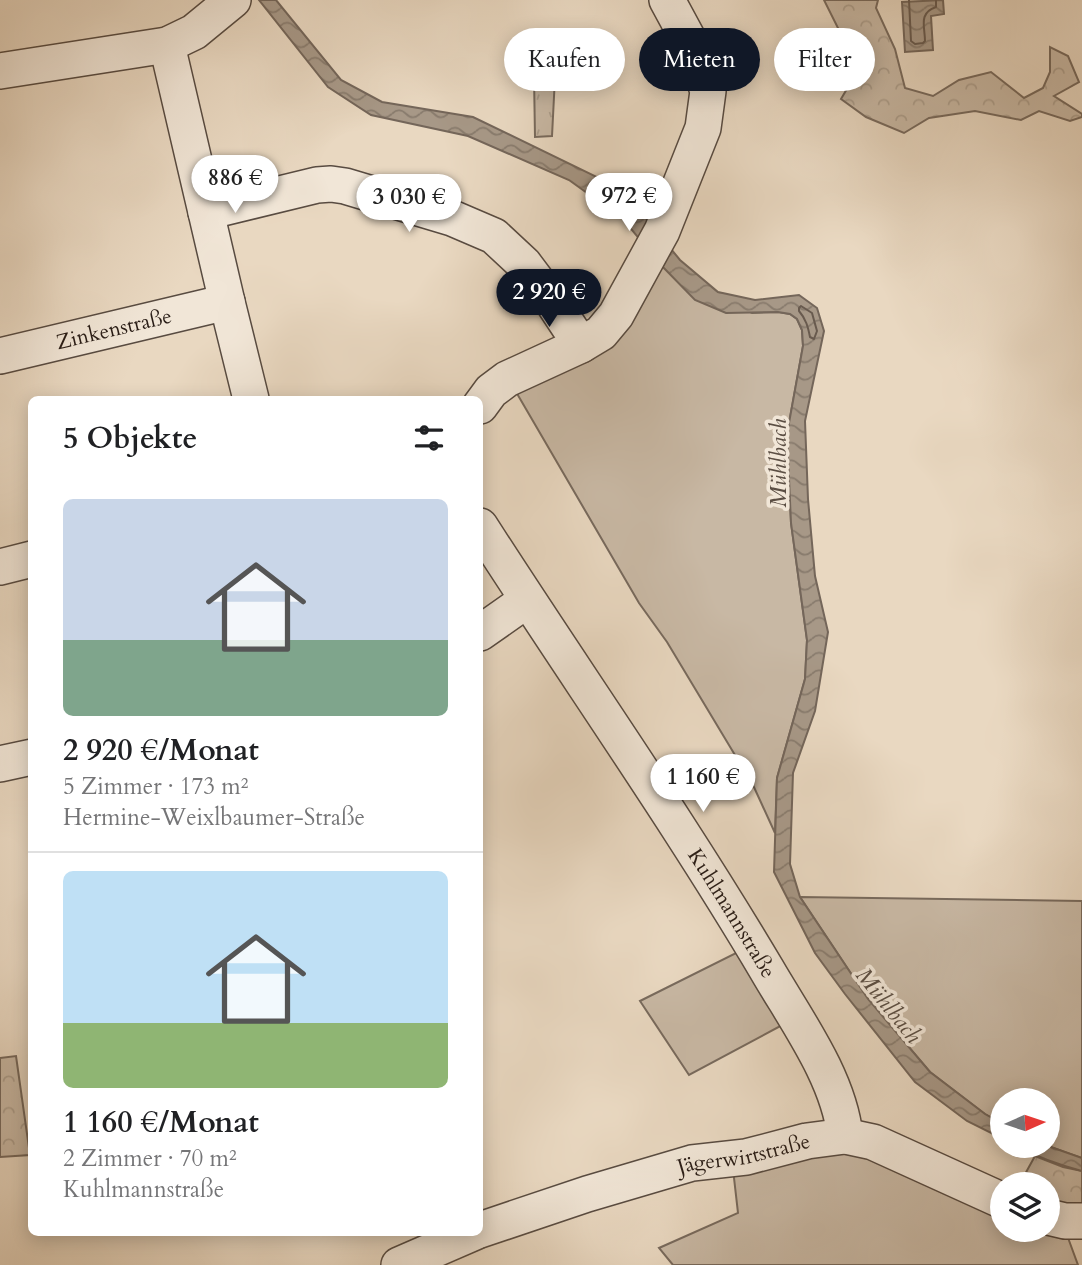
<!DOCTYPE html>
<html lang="de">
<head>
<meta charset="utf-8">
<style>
	body { margin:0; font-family:Cardo,serif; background:#f2f2f2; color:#202124; height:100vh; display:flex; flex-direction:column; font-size:26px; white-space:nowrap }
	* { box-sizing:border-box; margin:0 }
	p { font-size:23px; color:#757577 }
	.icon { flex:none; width:38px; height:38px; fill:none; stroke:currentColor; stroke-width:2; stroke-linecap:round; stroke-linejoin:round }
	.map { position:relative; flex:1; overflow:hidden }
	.drawer { position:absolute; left:28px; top:396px; width:455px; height:840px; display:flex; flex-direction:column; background:#fff; border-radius:10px; box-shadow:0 4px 18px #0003 }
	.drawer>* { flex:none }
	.banner { position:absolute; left:504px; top:28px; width:472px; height:63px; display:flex; gap:14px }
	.needle { width:46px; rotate:87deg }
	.controls { position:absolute; left:990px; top:1088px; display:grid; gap:14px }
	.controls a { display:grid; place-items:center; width:70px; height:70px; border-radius:50%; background:#fff; box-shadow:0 4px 18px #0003; font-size:35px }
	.price { position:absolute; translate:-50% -60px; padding:0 16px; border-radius:24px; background:#fff; color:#222; font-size:23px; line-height:46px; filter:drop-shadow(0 2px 4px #0008) }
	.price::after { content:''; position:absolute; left:50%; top:42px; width:21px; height:16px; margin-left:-10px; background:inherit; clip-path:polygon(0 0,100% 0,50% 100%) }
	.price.on { background:#111827; color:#fff }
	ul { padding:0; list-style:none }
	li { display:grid; align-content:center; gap:14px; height:371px; padding:0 35px }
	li+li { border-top:2px solid #e0e0e0 }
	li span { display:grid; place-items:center; height:217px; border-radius:10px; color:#555 }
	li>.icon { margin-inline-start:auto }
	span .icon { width:126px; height:126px; fill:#fffc; stroke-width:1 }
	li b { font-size:30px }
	h2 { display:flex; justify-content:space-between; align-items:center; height:84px; padding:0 35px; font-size:30px }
	.chip { padding:0 24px; border-radius:32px; background:#fff; box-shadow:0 4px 18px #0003; font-size:24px; line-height:63px }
	.chip.on { background:#111827; color:#fff }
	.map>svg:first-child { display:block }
</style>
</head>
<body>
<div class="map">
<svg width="1082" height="1265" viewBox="0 0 1082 1265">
	<defs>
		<pattern id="forest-crowns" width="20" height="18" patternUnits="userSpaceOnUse" patternTransform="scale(1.75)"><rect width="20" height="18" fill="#c8b8a4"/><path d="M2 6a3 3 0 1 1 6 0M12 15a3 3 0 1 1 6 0" fill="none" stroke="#ac9e8c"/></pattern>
		<pattern id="park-tufts" width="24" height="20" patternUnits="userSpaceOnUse" patternTransform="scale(1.75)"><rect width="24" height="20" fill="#c8b8a4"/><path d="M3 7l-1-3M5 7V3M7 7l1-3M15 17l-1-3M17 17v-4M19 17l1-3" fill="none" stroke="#ac9e8c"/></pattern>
		<pattern id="water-waves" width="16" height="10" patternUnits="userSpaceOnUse" patternTransform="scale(1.75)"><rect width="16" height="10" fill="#a79887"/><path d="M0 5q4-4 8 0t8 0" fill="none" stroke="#887b6d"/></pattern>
	</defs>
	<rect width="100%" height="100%" fill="#e9d8c1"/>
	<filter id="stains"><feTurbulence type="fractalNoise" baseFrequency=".00286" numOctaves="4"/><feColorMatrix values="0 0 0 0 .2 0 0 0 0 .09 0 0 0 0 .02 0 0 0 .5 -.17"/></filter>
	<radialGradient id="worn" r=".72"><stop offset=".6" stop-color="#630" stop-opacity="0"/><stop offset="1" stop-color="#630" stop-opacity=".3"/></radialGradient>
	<!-- grass -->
	<g fill="#c8b8a4" stroke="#786a5d" stroke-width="2">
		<path d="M660 264 752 313 778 312 790 314 797 319 802 330 803 346 787 434 791 523 807 640 805 679 777 778 775 833 753 785 667 642 639 603 512 385Z"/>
		<path d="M800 897 1082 901V1158L1048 1146V1101H1003V1124L985 1114 930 1072 868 999Z"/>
		<path d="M744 949 786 1023 689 1075 640 1001Z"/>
		<path d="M830 1151 892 1157 1003 1212V1230H1044L1067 1235 1078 1265H673L659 1248 738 1213 733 1169Z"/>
	</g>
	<!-- forest -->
	<g fill="url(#forest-crowns)" stroke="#786a5d" stroke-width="2">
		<path d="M824 0H878L876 8 895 49 905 88 933 96 959 80 991 72 1024 98 1043 88 1050 72V47L1068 56 1079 82 1054 96 1082 114V117L1070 121 1039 111 1021 120 975 111 929 118 904 133 866 117 841 99 854 77 840 32Z"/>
		<path d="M16 1056 30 1155 0 1157V1058Z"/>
		<path d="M1035 1156 1063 1167 1082 1171V1208L1048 1205V1185H1019Z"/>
	</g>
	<!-- park -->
	<path fill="url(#park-tufts)" stroke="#786a5d" stroke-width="2" d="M534 76 555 77 552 136 535 137Z"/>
	<!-- water -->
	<g fill="url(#water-waves)" stroke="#74665a" stroke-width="2">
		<path d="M259 0H276L341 80 382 102 473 117 601 179 640 211 680 260 718 292 755 300 799 295 817 308 824 331 805 421 808 499 815 576 828 632 815 711 793 773 790 864 800 897 868 999 930 1072 985 1114 1003 1124V1139L967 1121 915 1082 845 994 815 953 774 872 777 778 805 679 807 640 791 523 787 434 803 346 802 330 797 319 790 314 778 312 726 313 695 300 660 264 623 219 569 180 468 136 371 115 328 87Z"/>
		<path d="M943 0 944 14 931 16 933 50 905 52 902 2Z"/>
		<path d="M1016 1146H1048L1082 1158V1171C1059 1165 1037 1157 1016 1146Z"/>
	</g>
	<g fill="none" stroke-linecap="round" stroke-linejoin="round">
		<!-- shore -->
		<g stroke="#685a4e" stroke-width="2">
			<path d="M909 0 911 41 915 44 923 43 925 41C925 27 918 13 936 7V0"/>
			<path d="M801 306 812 313 817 331 814 339 810 337C808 327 806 319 799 311V308Z"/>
		</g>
		<defs>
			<g id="minor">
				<path d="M167 45 227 302 251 399"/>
				<path d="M0 71 167 45 194 32 233 0"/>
				<path d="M206 212 317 185 331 184 345 186 452 218 494 236 524 264 554 304 581 345"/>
				<path id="s1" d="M0 356 227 302"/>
				<path d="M480 406 491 391 507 379 581 345 601 333 616 315 662 231 703 128 708 91 693 48 667 0"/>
				<path id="s2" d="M480 526C575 674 677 818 767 970 796 1020 839 1078 845 1136"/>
				<path d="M0 567 32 559"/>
				<path d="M480 633 527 600"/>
				<path d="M0 764 32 757"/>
				<path d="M1048 1217 1065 1221H1082"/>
				<path id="s3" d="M480 1230 587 1194 692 1163 746 1157 807 1141 845 1136 873 1142 1003 1201"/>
				<path d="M399 1265 475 1232"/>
			</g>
		</defs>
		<!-- minor casing -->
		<use href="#minor" stroke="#584b41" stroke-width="38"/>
		<!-- minor -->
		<use href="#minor" stroke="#f1e6d7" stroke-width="35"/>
	</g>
	<g text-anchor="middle" stroke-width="7" stroke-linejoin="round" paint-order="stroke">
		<!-- street labels -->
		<g font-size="21" fill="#281c16" stroke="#f1e6d7">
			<text dy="7" stroke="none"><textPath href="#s1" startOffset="117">Zinkenstraße</textPath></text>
			<text dy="7" stroke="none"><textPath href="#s2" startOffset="462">Kuhlmannstraße</textPath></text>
			<text dy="7" stroke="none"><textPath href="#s3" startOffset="275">Jägerwirtstraße</textPath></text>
		</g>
		<!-- water labels -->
		<g font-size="23" font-style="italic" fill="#5b4e43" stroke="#f1e6d7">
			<text transform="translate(778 463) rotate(-90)" y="8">Mühlbach</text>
			<text transform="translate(889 1005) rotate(51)" y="8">Mühlbach</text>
		</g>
	</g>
	<rect width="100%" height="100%" filter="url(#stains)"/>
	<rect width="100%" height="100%" fill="url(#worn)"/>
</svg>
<div class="controls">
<a><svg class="needle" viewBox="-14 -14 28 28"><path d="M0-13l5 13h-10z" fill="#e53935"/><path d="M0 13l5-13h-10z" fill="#757577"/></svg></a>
<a><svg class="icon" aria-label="layers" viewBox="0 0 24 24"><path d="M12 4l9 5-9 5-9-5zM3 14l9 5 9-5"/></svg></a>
</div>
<b class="price" style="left:235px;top:215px">886 €</b>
<b class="price" style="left:629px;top:233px">972 €</b>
<b class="price" style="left:409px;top:234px">3 030 €</b>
<b class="price on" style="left:549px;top:329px">2 920 €</b>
<b class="price" style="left:703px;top:814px">1 160 €</b>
<div class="banner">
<a class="chip">Kaufen</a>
<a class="chip on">Mieten</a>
<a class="chip">Filter</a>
</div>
<section class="drawer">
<h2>5 Objekte<svg class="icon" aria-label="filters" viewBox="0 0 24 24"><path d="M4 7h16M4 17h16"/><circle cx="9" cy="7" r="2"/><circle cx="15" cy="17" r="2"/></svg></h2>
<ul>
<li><span style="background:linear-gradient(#c9d6e8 65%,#7fa58c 0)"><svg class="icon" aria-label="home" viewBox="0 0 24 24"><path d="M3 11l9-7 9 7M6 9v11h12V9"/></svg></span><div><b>2 920 €/Monat</b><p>5 Zimmer · 173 m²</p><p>Hermine-Weixlbaumer-Straße</p></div></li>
<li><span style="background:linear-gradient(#bfe0f5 70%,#8fb573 0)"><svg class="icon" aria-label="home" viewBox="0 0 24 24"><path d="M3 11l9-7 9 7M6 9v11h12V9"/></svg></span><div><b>1 160 €/Monat</b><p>2 Zimmer · 70 m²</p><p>Kuhlmannstraße</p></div></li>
</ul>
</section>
</div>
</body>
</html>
